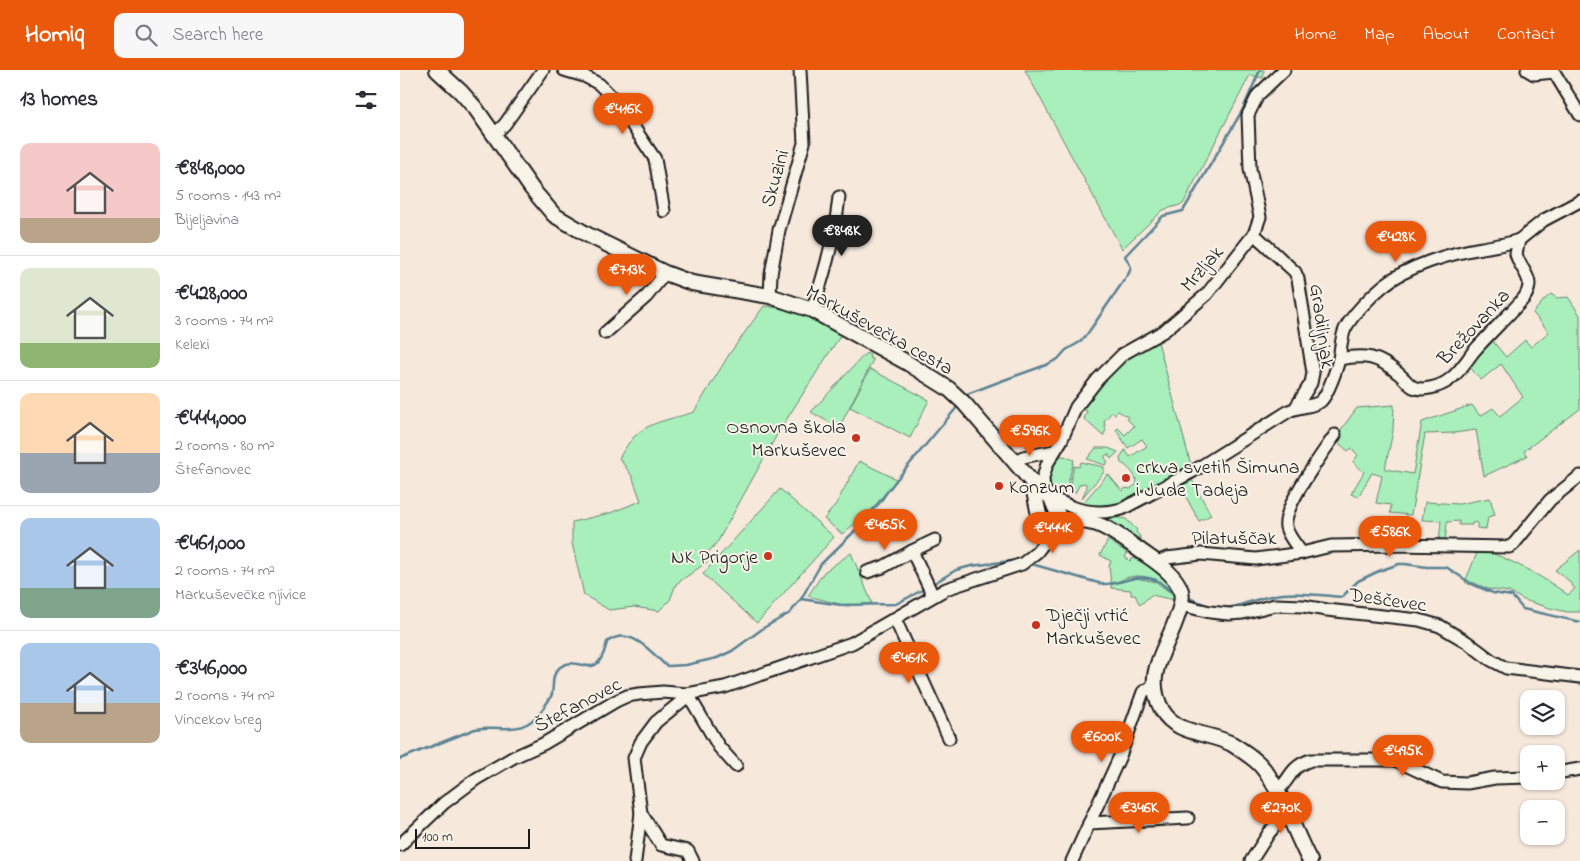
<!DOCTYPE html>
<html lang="en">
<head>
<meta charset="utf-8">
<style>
	body { margin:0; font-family:"Indie Flower",sans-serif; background:#f7f7f7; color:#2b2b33; height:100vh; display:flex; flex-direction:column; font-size:19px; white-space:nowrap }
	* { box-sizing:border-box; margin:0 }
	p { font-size:16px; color:#7c7c81 }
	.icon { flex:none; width:28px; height:28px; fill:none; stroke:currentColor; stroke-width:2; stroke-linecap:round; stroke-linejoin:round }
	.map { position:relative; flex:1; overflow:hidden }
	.details { display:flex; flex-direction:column; background:#fff; width:400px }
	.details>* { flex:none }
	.fabs { position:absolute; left:1120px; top:620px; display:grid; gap:10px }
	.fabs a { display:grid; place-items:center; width:45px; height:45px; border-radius:10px; background:#fff; box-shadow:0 1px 4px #0004; font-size:25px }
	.scale { position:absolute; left:15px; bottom:12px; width:115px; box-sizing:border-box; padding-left:5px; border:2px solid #1c1c1c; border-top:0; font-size:14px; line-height:18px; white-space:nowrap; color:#1c1c1c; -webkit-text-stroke:4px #f7f3e8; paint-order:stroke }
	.price { position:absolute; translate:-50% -42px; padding:0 11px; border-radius:18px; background:#ea580c; color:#fff; font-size:16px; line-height:32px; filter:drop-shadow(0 1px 2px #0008) }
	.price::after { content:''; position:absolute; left:50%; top:30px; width:15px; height:11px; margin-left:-8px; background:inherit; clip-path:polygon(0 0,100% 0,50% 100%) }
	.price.current { background:#222; color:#fff }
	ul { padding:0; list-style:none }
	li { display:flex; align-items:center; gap:15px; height:125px; padding:0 20px }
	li+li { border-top:1px solid #e1e1e2 }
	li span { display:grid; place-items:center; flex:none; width:140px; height:100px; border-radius:10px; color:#555 }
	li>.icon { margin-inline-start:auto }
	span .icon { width:60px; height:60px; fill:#fffc; stroke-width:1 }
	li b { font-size:21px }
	h2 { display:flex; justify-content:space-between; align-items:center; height:60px; padding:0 20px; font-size:21px }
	header { display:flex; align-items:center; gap:30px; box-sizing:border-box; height:70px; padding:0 25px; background:#ea580c; color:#fff }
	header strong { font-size:24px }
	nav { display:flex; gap:28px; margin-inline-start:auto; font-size:18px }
	.search { width:350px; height:45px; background:#f7f7f7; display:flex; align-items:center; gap:12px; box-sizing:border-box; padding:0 18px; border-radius:10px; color:#7c7c81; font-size:19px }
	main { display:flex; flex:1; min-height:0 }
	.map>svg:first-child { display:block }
</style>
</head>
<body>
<header>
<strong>Homiq</strong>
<div class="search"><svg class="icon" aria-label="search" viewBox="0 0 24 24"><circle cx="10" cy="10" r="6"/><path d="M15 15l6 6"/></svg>Search here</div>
<nav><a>Home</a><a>Map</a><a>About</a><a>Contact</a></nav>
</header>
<main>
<section class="details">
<h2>13 homes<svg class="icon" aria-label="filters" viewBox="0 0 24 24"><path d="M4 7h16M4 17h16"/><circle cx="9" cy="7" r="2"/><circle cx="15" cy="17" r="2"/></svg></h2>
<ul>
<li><span style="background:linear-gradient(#f6c9c9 75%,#b9a48a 0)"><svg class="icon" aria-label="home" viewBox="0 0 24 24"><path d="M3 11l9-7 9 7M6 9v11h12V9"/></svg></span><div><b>€848,000</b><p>5 rooms · 143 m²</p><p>Bijeljavina</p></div></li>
<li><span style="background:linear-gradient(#dfe7d0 75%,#8fb573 0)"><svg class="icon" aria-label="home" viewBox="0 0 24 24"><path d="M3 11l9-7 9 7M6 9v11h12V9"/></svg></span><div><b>€428,000</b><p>3 rooms · 74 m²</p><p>Keleki</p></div></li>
<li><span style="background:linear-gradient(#ffd9b3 60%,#9aa5b1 0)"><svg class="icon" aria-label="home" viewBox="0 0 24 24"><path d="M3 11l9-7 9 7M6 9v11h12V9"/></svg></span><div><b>€444,000</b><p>2 rooms · 80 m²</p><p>Štefanovec</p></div></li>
<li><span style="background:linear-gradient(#a9c7e8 70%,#7fa58c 0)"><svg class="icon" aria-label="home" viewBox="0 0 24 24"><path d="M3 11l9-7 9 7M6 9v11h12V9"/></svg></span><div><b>€461,000</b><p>2 rooms · 74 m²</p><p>Markuševečke njivice</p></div></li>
<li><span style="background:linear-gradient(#a9c7e8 60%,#b9a48a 0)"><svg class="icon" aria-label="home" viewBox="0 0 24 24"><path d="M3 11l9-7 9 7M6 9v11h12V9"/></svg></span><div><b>€346,000</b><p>2 rooms · 74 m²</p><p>Vincekov breg</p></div></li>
</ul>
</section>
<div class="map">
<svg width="1180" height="791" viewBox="0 0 1180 791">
	<rect width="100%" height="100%" fill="#f7e8dc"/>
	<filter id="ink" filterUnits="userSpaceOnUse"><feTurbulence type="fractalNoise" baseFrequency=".02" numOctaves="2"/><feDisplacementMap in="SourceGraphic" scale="10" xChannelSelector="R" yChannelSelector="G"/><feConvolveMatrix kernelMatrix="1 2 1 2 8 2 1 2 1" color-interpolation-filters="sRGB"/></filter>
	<g filter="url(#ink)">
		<!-- green -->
		<g fill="#a9efbc" stroke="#62866c">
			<path d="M625 0H864L863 8 850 5 783 134 763 140 722 179Z"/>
			<path d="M1151 224 1157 228 1168 227 1180 245V339L1124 381 1127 386 1084 406 1076 360 1054 363 1025 364 1011 445 990 443 991 435 976 433 982 406 972 403 958 427 951 424 964 402 953 392 958 385 951 378 948 381 934 369 957 338 994 335 993 361 985 399 1013 404 1022 352 1072 335 1080 346 1093 338 1100 346 1123 327 1101 294 1081 310 1067 294 1090 268 1106 287 1125 270 1131 277 1149 262 1133 243 1144 230Z"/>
			<path d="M364 236 399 241 442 263 379 361 318 471 306 485 310 490 276 514 270 530 259 541 234 537 209 540 184 525 172 473V452L210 443 241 431 232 406 219 388C223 382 227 374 233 368 248 351 274 349 294 342L330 283Z"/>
			<path d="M757 268 792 399 727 431 708 438 681 435 708 404 722 421 726 418 730 419 737 414C737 406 728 396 721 393L720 388 725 380 730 387 747 376 742 369 728 378 716 360 718 358 725 365 734 356 727 349 728 347 718 341 715 344 712 342 704 351 706 360 703 366 684 349 687 341 680 339 721 290Z"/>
			<path d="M466 283 470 285 469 287 473 290 439 358 411 342Z"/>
			<path d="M470 299 529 330 510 368 450 337Z"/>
			<path d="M696 378H708L718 382 711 389 708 384 705 386V388L708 392 705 395 687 389Z"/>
			<path d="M657 386H664L674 390 666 421 662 427 648 417 646 407Z"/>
			<path d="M459 391 496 409 480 434 442 464 424 449 436 434Z"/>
			<path d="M681 392 704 397V402L682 428 687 417 685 413 680 414 675 423 669 418 674 396 679 397Z"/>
			<path d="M792 410 811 445 799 451 780 416Z"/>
			<path d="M380 419 434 467 357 553 303 504Z"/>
			<path d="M1090 428 1095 445 1088 447 1086 459 1077 458V452L1072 453V455H1059V451L1047 452 1045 473 1039 472 1041 451 1022 450 1025 432 1059 434Z"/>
			<path d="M700 445 726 449 737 460 736 462 740 466 739 468 742 470 740 473 700 448Z"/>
			<path d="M708 470 727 483 725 487 730 491 733 488 756 499 775 518 772 521C759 510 743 502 726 508 721 510 717 512 711 514L709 496 711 491 700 485Z"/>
			<path d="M1079 478C1111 490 1141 505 1168 525L1175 519 1167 509 1155 500 1180 480V542H1167L1150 538 1124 530 1109 522 1088 519 1072 512 1070 515 1065 512Z"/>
			<path d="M451 483 472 533 447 536 408 526 424 502Z"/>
			<path d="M736 508 756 512 775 526V530L751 525 740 535 735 525H731V520L711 518V515Z"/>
		</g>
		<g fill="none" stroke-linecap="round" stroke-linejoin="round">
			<!-- stream -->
			<g stroke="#598293" stroke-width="2.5">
				<path d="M565 327 567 324 604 310 646 295 658 289 666 280 680 272 688 263 729 203 731 197 725 186 763 146 783 141 842 41 860 0"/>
				<path d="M628 493 702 514C722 515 736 502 756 510 764 514 768 521 776 524"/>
				<path d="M531 515 556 500 571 496 618 490"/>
				<path d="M786 527 806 535"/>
				<path d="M401 529 421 494 461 455 498 408 558 336"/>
				<path d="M826 538C842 536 855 529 871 526 894 521 918 525 942 527L958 511 979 501 999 494H1005L1027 497H1046L1072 514 1093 523 1112 526 1123 539 1180 552"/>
				<path d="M0 689 75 659C104 654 121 668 142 640 145 635 150 630 152 624 154 615 151 605 159 598 179 581 196 618 207 572 229 556 249 579 264 594L268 596 286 595 317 588 332 581 365 557 390 543 401 529 441 535 496 534 526 518"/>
			</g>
			<defs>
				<g id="minor">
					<path d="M164 0 184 6 199 14 216 31 255 89 264 141"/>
					<path d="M1127 0 1134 4 1154 2 1180 45"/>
					<path d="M94 65 105 54 143 0"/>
					<path d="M854 164 895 202 898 209 913 303 911 313 896 337"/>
					<path d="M370 226 371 204 379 160 404 73 400 0"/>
					<path d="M412 240C425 203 435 166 439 127"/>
					<path d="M205 263 247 226 265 203"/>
					<path d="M939 289C966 284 978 286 999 304 1004 308 1008 314 1013 317 1023 322 1041 316 1049 310 1060 302 1066 291 1074 281 1090 263 1108 246 1124 228 1137 209 1121 202 1116 184L1119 170 1144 150 1180 131"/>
					<path d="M614 391 623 387 654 381"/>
					<path d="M644 422 643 408 647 394 661 371 676 337 698 309 723 284 764 261 807 224 854 164 860 147 850 99 848 45 858 25 884 0"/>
					<path d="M653 430C662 431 667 436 675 438 689 443 708 443 722 439L792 402 889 341C897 337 916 336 921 331 928 324 937 298 939 289 941 278 941 268 945 259 952 245 971 226 983 216 1007 196 1051 183 1082 178 1097 175 1105 175 1119 170"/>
					<path d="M902 483C896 475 888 466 886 457 882 437 923 383 935 365"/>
					<path d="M757 492 767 488 801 484 856 489 902 483 931 476 996 475 1109 477 1113 475 1150 430 1180 406"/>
					<path d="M467 502 483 497 512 481"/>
					<path d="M533 526 512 481 535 470"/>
					<path d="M781 535 810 542 829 544 843 543 875 535 903 536 927 540 1019 550 1040 556 1067 572 1091 590 1106 598 1180 607"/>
					<path d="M495 549 549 668"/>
					<path d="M290 624 292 631 319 677 336 696"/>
					<path d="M1156 703 1180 699"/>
					<path d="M877 721C892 708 889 697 911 690H995L1042 712 1067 713 1095 708 1129 707"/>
					<path d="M241 743 261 775 288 781 293 791"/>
					<path d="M689 753 788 748"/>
					<path d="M0 775 44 733 76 709 114 687 143 674 216 631 227 626 239 624 263 622 287 624 325 617 452 573 546 519 622 494 637 482 652 462"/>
					<path d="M235 791 241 743 234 688 241 672 256 652 282 631 287 624"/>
					<path d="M672 791 720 686 743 622 754 615"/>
					<path d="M851 791 869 763 887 742"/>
				</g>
				<g id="major">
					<path d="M37 0 61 22 76 39 132 119 154 145 188 165 265 203 292 213 370 226 412 240 506 292 549 319 564 333 632 412 651 428 662 454"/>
					<path d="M632 412 639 445 652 462C661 449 679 449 693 453 708 456 732 475 745 484 758 493 776 505 781 521 783 529 781 536 778 544 768 578 742 603 762 640 776 665 809 662 832 674 840 679 849 685 856 691 878 709 895 765 910 791"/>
				</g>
			</defs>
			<!-- minor casing -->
			<use href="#minor" stroke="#1c1c1c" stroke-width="15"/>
			<!-- major casing -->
			<use href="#major" stroke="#1c1c1c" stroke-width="18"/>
			<!-- minor -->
			<use href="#minor" stroke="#f7f3e8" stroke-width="11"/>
			<!-- major -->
			<use href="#major" stroke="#f7f3e8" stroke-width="14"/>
		</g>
	</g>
	<!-- markers -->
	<g fill="#c8321e" stroke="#f7f3e8" stroke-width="2">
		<circle cx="456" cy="368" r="5"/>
		<circle cx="726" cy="408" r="5"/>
		<circle cx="599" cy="416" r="5"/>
		<circle cx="368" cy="486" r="5"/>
		<circle cx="636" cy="555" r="5"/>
	</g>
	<g text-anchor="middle" stroke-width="4" stroke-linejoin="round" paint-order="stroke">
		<!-- street labels -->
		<g font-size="20" fill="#1c1c1c" stroke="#f7f3e8">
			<text transform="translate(374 108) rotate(-74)" y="7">Skuzini</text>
			<text transform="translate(801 198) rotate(-49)" y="7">Mrzljak</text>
			<text transform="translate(923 256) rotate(82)" y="7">Gradiljnjak</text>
			<text transform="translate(1073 256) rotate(-47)" y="7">Brežovanka</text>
			<text transform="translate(480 259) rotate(29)" y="7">Markuševečka cesta</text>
			<text x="834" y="474">Pilatuščak</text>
			<text transform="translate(988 529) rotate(8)" y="7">Deščevec</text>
			<text transform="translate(177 634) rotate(-28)" y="7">Štefanovec</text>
		</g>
		<!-- poi labels -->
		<g font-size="20" fill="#1c1c1c" stroke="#f7f3e8" text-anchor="start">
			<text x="446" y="363" text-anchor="end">Osnovna škola<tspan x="446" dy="23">Markuševec</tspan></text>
			<text x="736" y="403">crkva svetih Šimuna<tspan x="736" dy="23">i Jude Tadeja</tspan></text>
			<text x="609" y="423">Konzum</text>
			<text x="358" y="493" text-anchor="end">NK Prigorje</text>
			<text x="646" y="551">Dječji vrtić<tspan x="646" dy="23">Markuševec</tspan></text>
		</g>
	</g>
</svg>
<div class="fabs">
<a><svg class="icon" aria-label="layers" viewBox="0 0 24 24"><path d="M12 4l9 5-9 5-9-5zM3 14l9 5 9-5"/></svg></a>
<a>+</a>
<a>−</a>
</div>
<div class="scale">100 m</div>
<b class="price" style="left:223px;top:65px">€416K</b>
<b class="price current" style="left:442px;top:187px">€848K</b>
<b class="price" style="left:996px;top:193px">€428K</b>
<b class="price" style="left:227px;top:226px">€713K</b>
<b class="price" style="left:630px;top:387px">€596K</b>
<b class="price" style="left:485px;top:481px">€465K</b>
<b class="price" style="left:653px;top:484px">€444K</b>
<b class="price" style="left:990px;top:488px">€586K</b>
<b class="price" style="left:509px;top:614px">€461K</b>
<b class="price" style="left:702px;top:693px">€600K</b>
<b class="price" style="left:1003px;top:707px">€495K</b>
<b class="price" style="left:739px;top:764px">€346K</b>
<b class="price" style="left:881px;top:764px">€270K</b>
</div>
</main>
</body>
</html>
